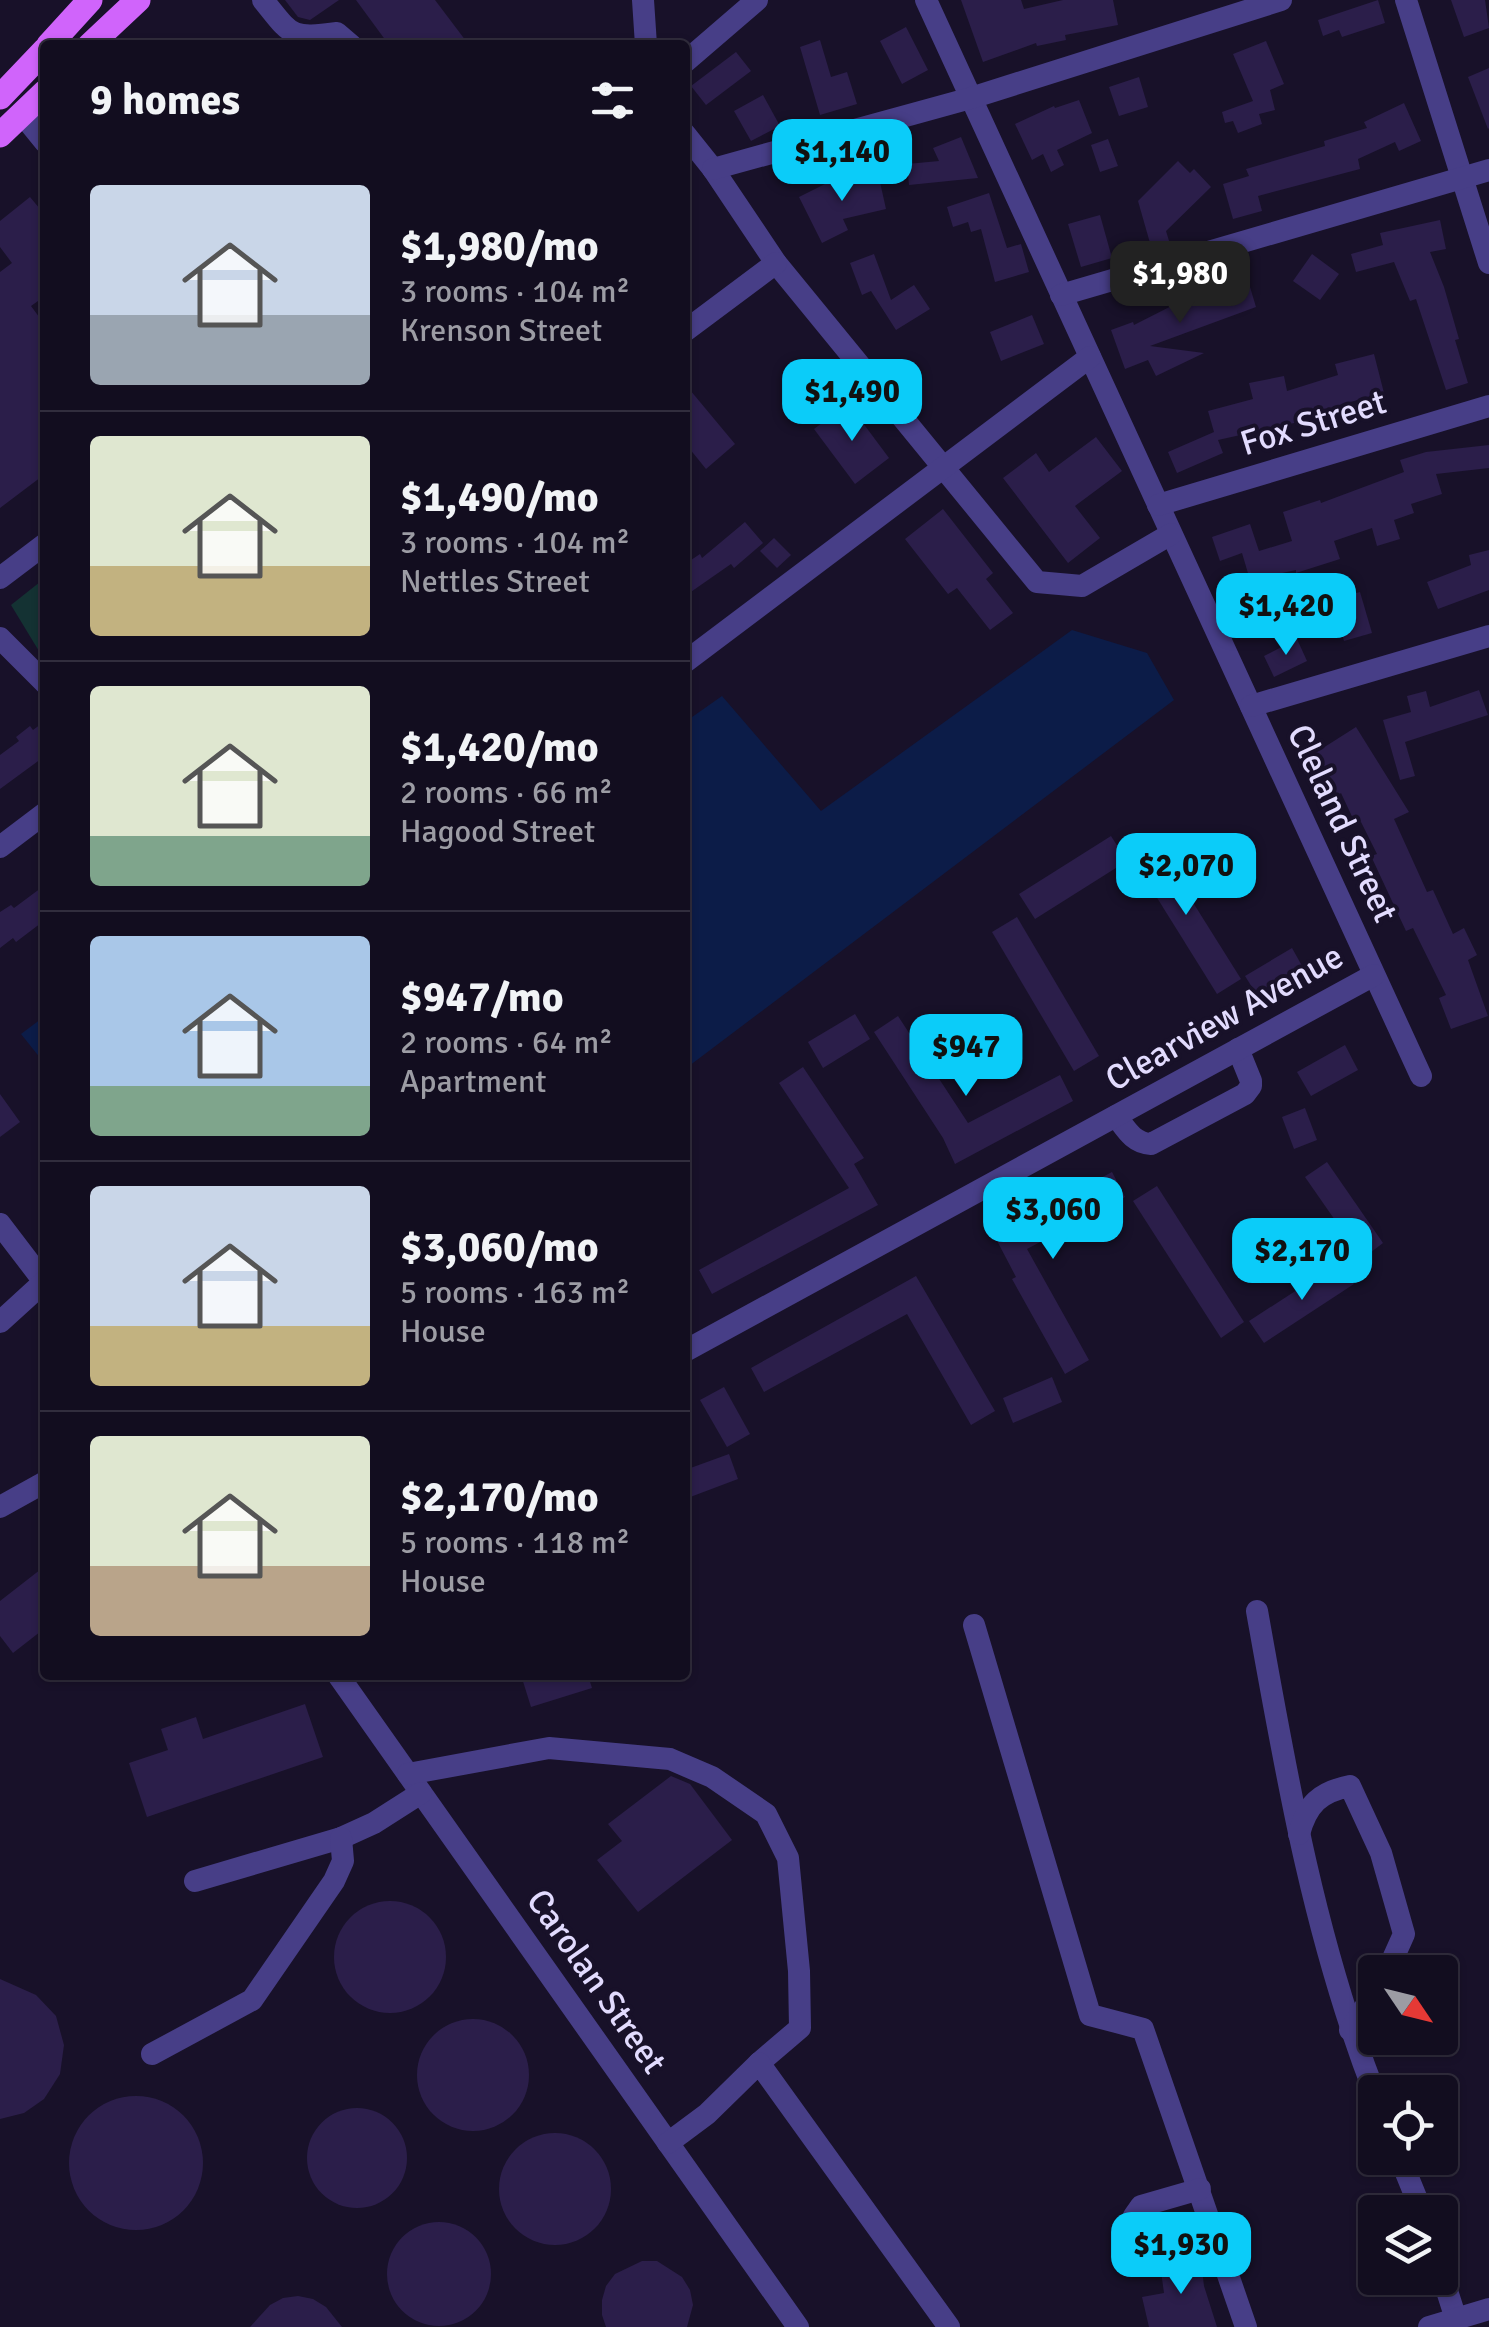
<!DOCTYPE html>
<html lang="en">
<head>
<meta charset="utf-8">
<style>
	body { margin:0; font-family:Signika,sans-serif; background:#1f1b2c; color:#f1f3f6; height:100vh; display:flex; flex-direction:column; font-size:38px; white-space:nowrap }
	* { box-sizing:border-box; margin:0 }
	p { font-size:32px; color:#9c9ca4 }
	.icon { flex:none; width:55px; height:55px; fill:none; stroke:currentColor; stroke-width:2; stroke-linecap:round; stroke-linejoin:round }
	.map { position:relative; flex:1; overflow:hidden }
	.sheet { position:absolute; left:40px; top:40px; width:650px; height:1640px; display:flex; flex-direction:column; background:#120d1f; border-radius:10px; box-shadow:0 2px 8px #0004,0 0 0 2px #312d3d }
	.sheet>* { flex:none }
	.needle { width:65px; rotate:125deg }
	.fabs { position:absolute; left:1358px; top:1955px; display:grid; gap:20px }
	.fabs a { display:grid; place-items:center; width:100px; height:100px; border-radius:10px; background:#120d1f; box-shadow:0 2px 8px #0004,0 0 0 2px #312d3d; font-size:50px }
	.price { position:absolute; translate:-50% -85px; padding:0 22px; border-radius:20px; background:#0bccf9; color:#111; font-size:32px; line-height:65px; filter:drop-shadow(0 2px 5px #0008) }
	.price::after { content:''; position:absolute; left:50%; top:60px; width:30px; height:22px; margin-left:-15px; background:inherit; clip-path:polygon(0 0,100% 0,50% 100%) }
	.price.selected { background:#222; color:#fff }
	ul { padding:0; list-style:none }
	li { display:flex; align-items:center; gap:30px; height:250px; padding:0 50px }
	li+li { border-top:2px solid #312d3d }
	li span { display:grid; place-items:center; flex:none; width:280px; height:200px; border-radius:10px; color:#555 }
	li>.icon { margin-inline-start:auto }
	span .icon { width:120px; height:120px; fill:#fffc; stroke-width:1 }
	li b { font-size:42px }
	h2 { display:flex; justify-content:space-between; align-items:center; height:120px; padding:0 50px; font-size:42px }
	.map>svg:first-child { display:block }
</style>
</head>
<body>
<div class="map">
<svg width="1489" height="2327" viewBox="0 0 1489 2327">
	<rect width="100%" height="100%" fill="#181129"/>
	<!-- green -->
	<path fill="#143233" d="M45 578V661L11 605Z"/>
	<!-- water -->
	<g fill="#0c1c48">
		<path d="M1072 630 1147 653 1174 700 685 1069V722L722 696 821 811Z"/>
		<path d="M45 1016V1064L21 1034Z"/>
	</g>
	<!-- building -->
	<g fill="#2b1e4a">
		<path d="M285 0H339L310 20 298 17Z"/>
		<path d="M356 0H435L469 45H389Z"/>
		<path d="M961 0H1021L1024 9 1063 0H1113L1118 25 1065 35 1066 40 1037 46 1036 43 983 62Z"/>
		<path d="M1378 0 1385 23 1342 37 1339 30 1323 36 1318 20Z"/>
		<path d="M1451 0H1485L1489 28 1464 37Z"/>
		<path d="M906 27 928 70 902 84 880 41Z"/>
		<path d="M820 40 831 77 847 72 857 104 820 115 800 47Z"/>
		<path d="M1266 41 1284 84 1270 90 1275 110 1259 114 1262 124 1238 133 1233 121 1225 123 1222 112 1253 101 1233 54Z"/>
		<path d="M736 52 751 71 706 105 691 86Z"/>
		<path d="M1489 68V128L1488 129 1468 77Z"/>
		<path d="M1139 77 1148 107 1119 116 1109 87Z"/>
		<path d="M763 95 780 126 751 141 734 111Z"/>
		<path d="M1079 100 1092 133 1057 150 1064 165 1051 172 1043 154 1032 160 1015 124 1054 106 1055 108Z"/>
		<path d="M1404 103 1421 141 1399 151 1395 142 1358 159 1360 169 1258 196 1262 211 1233 219 1223 184 1249 176 1246 169 1325 146 1324 141 1367 128 1364 122Z"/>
		<path d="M961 137 978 178 909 185 907 164 939 161 933 148Z"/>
		<path d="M1108 139 1118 166 1100 172 1091 145Z"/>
		<path d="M1178 161 1190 173 1194 169 1211 187 1166 231 1170 244 1152 250 1138 201Z"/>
		<path d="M878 173 886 209 843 219 848 230 822 243 799 197 825 184Z"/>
		<path d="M989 193 1007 248 1021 244 1029 272 995 282 981 229 971 232 968 222 953 227 947 207Z"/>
		<path d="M30 197 45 215V296L31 306 45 325V474L0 508V272L12 263 0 247V221Z"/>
		<path d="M1100 215 1112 258 1081 267 1068 224Z"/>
		<path d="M1440 220 1446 249 1430 252 1444 287 1459 339 1455 340 1468 383 1446 390 1416 299 1410 301 1394 262 1356 272 1351 254 1383 245 1380 233Z"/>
		<path d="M874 254 891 300 914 285 930 309 896 330 871 291 862 295 850 263Z"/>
		<path d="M1312 254 1339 274 1320 300 1293 281Z"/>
		<path d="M1247 277 1256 307 1150 346 1204 353 1156 376 1148 360 1125 369 1111 330 1133 322 1134 325 1197 293Z"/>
		<path d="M1032 315 1044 344 1001 361 990 332Z"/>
		<path d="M1374 354 1384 393 1339 405 1340 407 1294 423 1218 440 1223 453 1177 473 1168 452 1214 432 1208 411 1253 399 1249 383 1284 376 1287 391 1338 375 1335 364Z"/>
		<path d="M685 384 735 444 706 469 685 443Z"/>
		<path d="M848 403 889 458 855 484 814 429Z"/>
		<path d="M1096 437 1122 471 1075 506 1100 538 1068 563 1003 478 1036 453 1049 472Z"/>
		<path d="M1489 445V468L1436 474 1442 494 1411 504 1414 513 1394 520 1400 539 1377 546 1372 528 1334 541 1340 559 1296 573V570L1250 580 1242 553 1220 561 1212 537 1250 524 1259 551 1292 541 1283 512 1320 500 1321 503 1404 472 1400 460 1426 452Z"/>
		<path d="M943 509 993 573 986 579 1013 613 990 630 957 588 948 594 905 539Z"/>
		<path d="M745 522 763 543 734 568 731 564 685 596V564L700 554 702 558Z"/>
		<path d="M774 538 791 555 777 568 760 551Z"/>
		<path d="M1489 550V590L1438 609 1427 582 1471 565 1469 555Z"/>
		<path d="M1360 592 1372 633 1344 641 1332 600Z"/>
		<path d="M1297 639 1307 661 1274 677 1264 656Z"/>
		<path d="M1479 690 1488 715 1405 742 1415 776 1400 780 1383 720 1411 712 1407 696 1426 691 1430 707Z"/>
		<path d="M45 721V756L0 789V755L19 741 16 737 30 726 33 730Z"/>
		<path d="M1356 727 1409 812 1394 819 1427 892 1433 890 1453 934 1464 928 1477 955 1468 960 1488 1016 1451 1029 1439 998 1446 995 1413 928 1406 931 1371 856 1377 854 1361 822 1356 825 1341 793 1337 796 1312 755Z"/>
		<path d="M1111 836 1127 861 1035 919 1019 894Z"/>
		<path d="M1155 842 1241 979 1217 994 1131 856Z"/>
		<path d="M45 885V920L16 942 13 938 0 948V912L11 905 14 908Z"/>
		<path d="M1017 917 1099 1056 1074 1071 992 932Z"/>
		<path d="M1292 948 1306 973 1260 1000 1245 976Z"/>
		<path d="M855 1014 870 1039 823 1068 808 1042Z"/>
		<path d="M898 1016 968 1123 1060 1075 1073 1101 955 1164 943 1138 874 1032Z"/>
		<path d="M1345 1045 1358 1070 1311 1096 1297 1072Z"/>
		<path d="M803 1067 864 1158 854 1164 878 1205 712 1294 699 1270 849 1188 779 1083Z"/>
		<path d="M0 1094 20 1122 0 1137Z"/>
		<path d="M1305 1108 1317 1140 1294 1149 1282 1117Z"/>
		<path d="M1327 1162 1383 1243 1362 1259 1305 1177Z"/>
		<path d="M1112 1172 1125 1197 1027 1249 1089 1360 1065 1374 1012 1279 1016 1277 994 1235Z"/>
		<path d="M1157 1186 1244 1322 1221 1338 1133 1201Z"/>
		<path d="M1340 1262 1354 1284 1264 1343 1249 1321Z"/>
		<path d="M916 1276 995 1411 971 1425 907 1314 764 1392 751 1368Z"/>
		<path d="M1052 1377 1062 1402 1013 1423 1003 1398Z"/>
		<path d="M724 1387 750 1434 727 1447 700 1400Z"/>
		<path d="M729 1454 738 1479 685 1499V1470Z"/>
		<path d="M45 1566V1628L13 1653 0 1636V1601Z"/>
		<path d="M521 1675H588L592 1688 531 1707Z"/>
		<path d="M305 1704 323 1757 147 1817 129 1763 168 1750 161 1729 196 1717 203 1739Z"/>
		<path d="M671 1776 690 1784 732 1840 638 1912 597 1860 622 1841 608 1824Z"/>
		<circle cx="390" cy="1957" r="56"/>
		<path d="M0 1979 36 1995 56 2016 64 2045 60 2074 44 2099 24 2113 0 2119Z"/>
		<circle cx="473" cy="2075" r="56"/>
		<circle cx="136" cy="2163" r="67"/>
		<circle cx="357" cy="2158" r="50"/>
		<circle cx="555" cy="2189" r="56"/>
		<circle cx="439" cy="2274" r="52"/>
		<path d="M1200 2253 1204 2286 1217 2327H1149L1142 2297 1164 2293 1160 2264Z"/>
		<path d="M642 2261H657L682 2277 690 2290 693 2305 687 2327H606L602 2315V2300L606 2286 615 2274Z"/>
		<path d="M298 2296 313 2299 326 2307 342 2327H250L270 2305 283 2298Z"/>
	</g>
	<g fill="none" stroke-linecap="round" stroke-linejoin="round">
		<!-- minor -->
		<g stroke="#473e87" stroke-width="22">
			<path d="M263 0C292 36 290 39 337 33L351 45"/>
			<path d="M643 0 646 45"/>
			<path d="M926 0 1421 1076"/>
			<path d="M1406 0 1489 263"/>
			<path d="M685 62 757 0"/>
			<path d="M23 115 45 142"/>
			<path d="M685 134 713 169 776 263 1037 582 1082 586 1171 534"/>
			<path d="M713 169 971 98 1281 0"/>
			<path d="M1061 295 1489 170"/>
			<path d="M685 331 776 263"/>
			<path d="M1158 505 1489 406"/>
			<path d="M0 578 45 544"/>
			<path d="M0 638 45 683"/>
			<path d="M685 662 1090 357"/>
			<path d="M1251 706 1489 636"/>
			<path d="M0 847 45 813"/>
			<path d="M1116 1116C1126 1129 1133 1143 1151 1144L1245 1094 1251 1086V1081L1238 1049"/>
			<path d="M0 1224 45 1283"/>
			<path d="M0 1322 44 1282"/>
			<path d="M685 1351 1374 975"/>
			<path d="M0 1507 45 1482"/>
			<path d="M1257 1611C1286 1774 1314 1938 1375 2094"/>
			<path d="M974 1625 1090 2015 1143 2029 1246 2327"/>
			<path d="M338 1675 798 2327"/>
			<path d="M408 1774 549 1748 670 1759 712 1777 766 1814 788 1858 799 1971 800 2028 759 2063"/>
			<path d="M1299 1834C1307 1804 1320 1792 1350 1786L1381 1853 1404 1934 1387 1972"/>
			<path d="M195 1881 341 1838 374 1823 421 1793"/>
			<path d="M1350 2030 1375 1992"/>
			<path d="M152 2054 252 2000 334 1881 343 1861 341 1838"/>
			<path d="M668 2143 707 2114 759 2063 949 2327"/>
			<path d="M1400 2158 1422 2212"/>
			<path d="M1200 2189 1141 2206 1134 2216 1142 2245 1149 2251 1216 2234"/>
			<path d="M1440 2269 1456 2319"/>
			<path d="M1429 2327 1489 2309"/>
		</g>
		<!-- major -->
		<g stroke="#d064fb" stroke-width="25">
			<path d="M49 45 90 0"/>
			<path d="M90 45 138 0"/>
			<path d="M0 97 45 50"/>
			<path d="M0 135 45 92"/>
		</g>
	</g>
	<g text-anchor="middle" stroke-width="8" stroke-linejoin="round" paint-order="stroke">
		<!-- street labels -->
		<g font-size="35" fill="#e2dbfe" stroke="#181129">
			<text transform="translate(1313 422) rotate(-17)" y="12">Fox Street</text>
			<text transform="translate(1343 823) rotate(65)" y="12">Cleland Street</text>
			<text transform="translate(1224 1017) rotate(-29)" y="12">Clearview Avenue</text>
			<text transform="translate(597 1981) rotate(55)" y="12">Carolan Street</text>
		</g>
	</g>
</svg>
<div class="fabs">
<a><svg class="needle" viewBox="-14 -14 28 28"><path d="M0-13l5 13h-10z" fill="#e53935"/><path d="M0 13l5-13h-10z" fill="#9c9ca4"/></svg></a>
<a><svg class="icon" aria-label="locate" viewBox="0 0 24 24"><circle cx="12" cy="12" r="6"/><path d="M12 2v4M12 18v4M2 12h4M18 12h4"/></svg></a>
<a><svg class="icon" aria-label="layers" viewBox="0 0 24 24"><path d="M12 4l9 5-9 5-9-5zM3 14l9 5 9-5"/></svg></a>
</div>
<b class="price" style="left:842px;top:204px">$1,140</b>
<b class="price selected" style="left:1180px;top:326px">$1,980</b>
<b class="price" style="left:852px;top:444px">$1,490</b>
<b class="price" style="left:1286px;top:658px">$1,420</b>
<b class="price" style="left:1186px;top:918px">$2,070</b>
<b class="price" style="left:966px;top:1099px">$947</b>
<b class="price" style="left:1053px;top:1262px">$3,060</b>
<b class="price" style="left:1302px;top:1303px">$2,170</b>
<b class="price" style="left:1181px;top:2297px">$1,930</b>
<section class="sheet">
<h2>9 homes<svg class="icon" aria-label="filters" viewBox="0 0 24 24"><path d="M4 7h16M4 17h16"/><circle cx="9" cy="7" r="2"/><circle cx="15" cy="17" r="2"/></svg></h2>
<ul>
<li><span style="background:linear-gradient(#c9d6e8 65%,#9aa5b1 0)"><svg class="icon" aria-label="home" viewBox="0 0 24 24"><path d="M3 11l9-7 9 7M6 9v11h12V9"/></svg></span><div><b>$1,980/mo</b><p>3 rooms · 104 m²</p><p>Krenson Street</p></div></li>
<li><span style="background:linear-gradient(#dfe7d0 65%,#c2b280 0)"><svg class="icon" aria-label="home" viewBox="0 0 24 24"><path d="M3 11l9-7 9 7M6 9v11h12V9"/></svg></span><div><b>$1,490/mo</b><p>3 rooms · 104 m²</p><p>Nettles Street</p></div></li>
<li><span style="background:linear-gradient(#dfe7d0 75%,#7fa58c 0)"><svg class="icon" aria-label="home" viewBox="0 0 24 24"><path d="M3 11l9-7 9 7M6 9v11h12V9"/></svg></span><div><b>$1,420/mo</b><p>2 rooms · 66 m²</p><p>Hagood Street</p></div></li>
<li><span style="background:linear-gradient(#a9c7e8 75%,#7fa58c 0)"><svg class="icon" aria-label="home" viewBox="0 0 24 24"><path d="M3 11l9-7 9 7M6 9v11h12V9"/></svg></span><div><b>$947/mo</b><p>2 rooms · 64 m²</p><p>Apartment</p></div></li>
<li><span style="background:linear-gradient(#c9d6e8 70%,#c2b280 0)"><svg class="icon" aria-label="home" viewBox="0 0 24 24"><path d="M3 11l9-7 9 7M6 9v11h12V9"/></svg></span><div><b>$3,060/mo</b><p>5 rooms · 163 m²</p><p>House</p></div></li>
<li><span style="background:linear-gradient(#dfe7d0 65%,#b9a48a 0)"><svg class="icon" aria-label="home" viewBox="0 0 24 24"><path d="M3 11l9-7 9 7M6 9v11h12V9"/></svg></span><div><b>$2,170/mo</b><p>5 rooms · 118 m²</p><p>House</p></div></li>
</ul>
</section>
</div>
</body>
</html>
